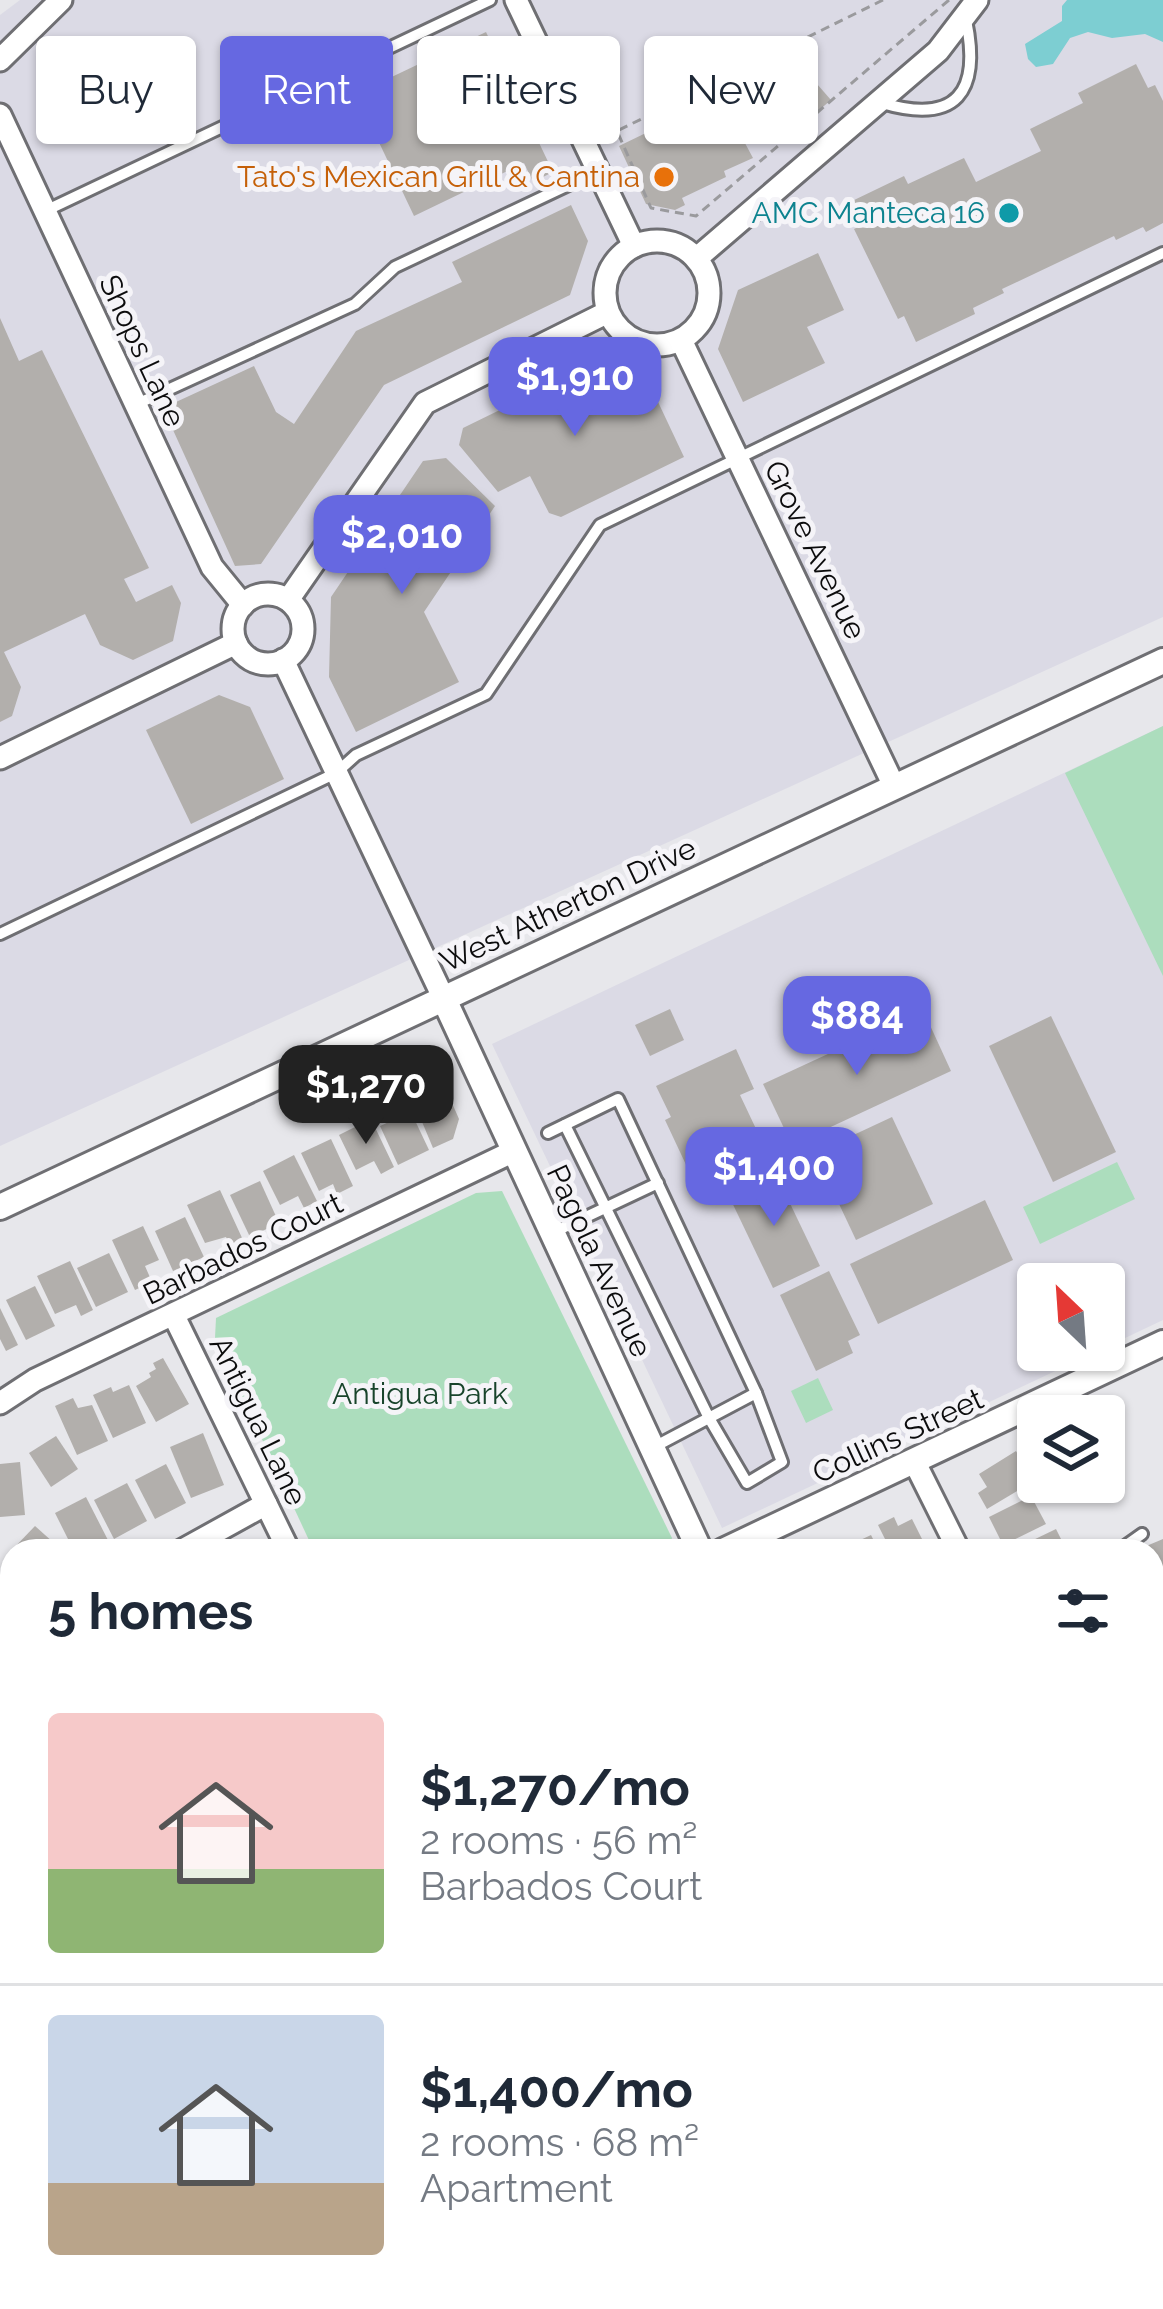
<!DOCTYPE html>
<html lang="en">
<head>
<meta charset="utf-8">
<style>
	body { margin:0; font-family:Raleway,sans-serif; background:#f6f6f7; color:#1f2937; height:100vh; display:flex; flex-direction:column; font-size:45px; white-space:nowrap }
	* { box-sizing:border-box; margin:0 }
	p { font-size:39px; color:#747a83 }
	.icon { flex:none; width:66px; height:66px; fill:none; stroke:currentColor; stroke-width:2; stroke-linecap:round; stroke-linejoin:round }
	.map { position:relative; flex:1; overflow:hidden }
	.side { position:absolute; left:0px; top:1539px; width:1164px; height:771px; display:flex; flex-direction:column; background:#fff; border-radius:36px 36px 0 0; box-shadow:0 3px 9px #0004 }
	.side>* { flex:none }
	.hud { position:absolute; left:36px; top:36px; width:1092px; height:108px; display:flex; gap:24px }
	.needle { width:78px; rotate:335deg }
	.tools { position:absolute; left:1017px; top:1263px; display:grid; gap:24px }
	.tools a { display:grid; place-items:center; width:108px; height:108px; border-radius:12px; background:#fff; box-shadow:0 3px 9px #0004; font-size:60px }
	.price { position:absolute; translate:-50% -102px; padding:0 27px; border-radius:24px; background:#6668e1; color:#fff; font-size:39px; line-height:78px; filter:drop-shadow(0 3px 6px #0008) }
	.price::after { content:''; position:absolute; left:50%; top:72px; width:36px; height:27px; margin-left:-18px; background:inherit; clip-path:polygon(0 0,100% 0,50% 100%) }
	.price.current { background:#222; color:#fff }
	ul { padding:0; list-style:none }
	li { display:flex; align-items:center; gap:36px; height:300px; padding:0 48px }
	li+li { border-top:3px solid #e0e1e3 }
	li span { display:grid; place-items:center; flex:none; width:336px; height:240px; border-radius:12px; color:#555 }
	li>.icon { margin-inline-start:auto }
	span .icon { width:144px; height:144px; fill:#fffc; stroke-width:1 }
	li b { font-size:51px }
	h2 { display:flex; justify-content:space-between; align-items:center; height:144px; padding:0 48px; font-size:51px }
	.chip { padding:0 42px; border-radius:12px; background:#fff; box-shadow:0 3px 9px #0004; font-size:42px; line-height:108px }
	.chip.current { background:#6668e1; color:#fff }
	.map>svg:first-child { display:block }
</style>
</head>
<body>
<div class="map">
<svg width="1163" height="2309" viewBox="0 0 1163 2309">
	<rect width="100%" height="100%" fill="#e7e7eb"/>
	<!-- built -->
	<g fill="#dbdae5">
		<path d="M20 0H1163V617L0 1146V15Z"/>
		<path d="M1163 726V1320L1104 1348V1284H1038V1350H1100L722 1528 492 1044Z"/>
	</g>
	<!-- green -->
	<g fill="#acddbd">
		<path d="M1163 726V976L1065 773Z"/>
		<path d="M1117 1162 1135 1199 1040 1244 1023 1207Z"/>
		<path d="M502 1191 672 1538 667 1551H314L215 1338 216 1318 476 1193Z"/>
		<path d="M818 1378 833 1410 806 1423 791 1391Z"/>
	</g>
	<!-- water -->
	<path fill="#7dced2" d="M1067 0H1163V42L1145 34 1112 38 1088 32 1070 38 1053 64 1036 67 1028 59 1025 44 1062 21V6Z"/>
	<!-- building -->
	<g fill="#b2afac">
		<path d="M486 32 553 172 533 182 524 163 414 216 356 94Z"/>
		<path d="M789 52 831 100 784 140 743 93Z"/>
		<path d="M1136 64 1148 88 1155 85 1163 101V223L1146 232 1143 227 1116 240 1114 236 1002 289 1004 293 973 308 975 314 916 342 904 316 898 319 854 229 862 225 850 202 904 176 908 184 964 158 976 182 1041 151 1030 129 1083 103 1078 93Z"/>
		<path d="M714 100 718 109 725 106 753 158 724 171 726 177 682 198 685 205 675 210 646 204 619 146Z"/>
		<path d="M571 205 588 241 570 295 384 385 261 564 235 566 163 408 254 366 276 412 294 424 356 331 462 282 452 262Z"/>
		<path d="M818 253 844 310 807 327 825 363 743 402 718 349 738 290Z"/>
		<path d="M0 318 19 361 42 350 149 568 124 579 136 602 172 585 181 603 173 641 133 660 100 645 85 614 4 652 21 687 12 716 0 722Z"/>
		<path d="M592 365 638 376 641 383 651 387 684 457 561 517 549 513 530 476 498 492 459 445 463 428Z"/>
		<path d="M446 458 495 506 424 612 459 682 356 732 329 677 331 597 423 461Z"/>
		<path d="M219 695 250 707 284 779 191 824 146 730Z"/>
		<path d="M670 1009 684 1040 650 1056 635 1025Z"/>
		<path d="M923 1010 951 1071 792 1145 763 1084Z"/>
		<path d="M1051 1016 1116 1152 1053 1182 989 1046Z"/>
		<path d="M736 1049 754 1089 740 1095 766 1150 703 1180 697 1165 688 1169 665 1120 671 1117 656 1086Z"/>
		<path d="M444 1085 459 1119 453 1139 433 1148 412 1098Z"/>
		<path d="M411 1112 429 1150 398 1165 380 1126Z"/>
		<path d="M892 1117 933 1204 856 1240 815 1153Z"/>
		<path d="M371 1119 394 1167 381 1174 374 1161 356 1170 339 1135Z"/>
		<path d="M331 1139 353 1186 337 1194 333 1184 319 1191 301 1153Z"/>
		<path d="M294 1155 317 1201 304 1208 298 1196 280 1205 263 1171Z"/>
		<path d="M774 1170 820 1266 773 1288 727 1192Z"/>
		<path d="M260 1181 279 1223 250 1237 230 1195Z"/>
		<path d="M220 1190 243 1240 230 1246 226 1237 205 1243 187 1205Z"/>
		<path d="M985 1200 1013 1260 878 1324 850 1264Z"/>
		<path d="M185 1217 204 1257 173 1271 155 1231Z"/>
		<path d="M143 1226 159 1260 145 1266 152 1282 135 1290 112 1240Z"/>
		<path d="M109 1253 128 1292 96 1307 77 1268Z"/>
		<path d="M70 1261 93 1310 81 1316 76 1305 55 1314 37 1276Z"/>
		<path d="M829 1271 860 1335 848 1341 853 1353 816 1371 780 1295Z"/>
		<path d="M35 1286 55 1326 26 1340 6 1300Z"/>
		<path d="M0 1308 18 1345 6 1351 0 1339Z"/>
		<path d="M163 1358 189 1404 156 1422 136 1386 151 1377 149 1373 156 1369 153 1363Z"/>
		<path d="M129 1385 146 1423 113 1438 93 1395 111 1387 113 1392Z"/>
		<path d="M73 1398 78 1408 92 1405 108 1441 77 1455 55 1406Z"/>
		<path d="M203 1433 224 1485 191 1498 170 1447Z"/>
		<path d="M56 1436 78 1469 51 1487 29 1453Z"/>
		<path d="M1016 1451 1034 1481 987 1509 978 1493 987 1487 979 1474Z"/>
		<path d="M20 1462 25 1515 0 1517V1464Z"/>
		<path d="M166 1464 186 1503 155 1519 135 1480Z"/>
		<path d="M127 1483 147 1521 114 1539 94 1500Z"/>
		<path d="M1031 1496 1046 1524 1003 1545 989 1517Z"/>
		<path d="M86 1497 111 1546 101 1551H74L55 1513Z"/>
		<path d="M894 1517 898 1526 912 1519 928 1551H891L878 1525Z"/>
		<path d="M35 1526 63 1551H11Z"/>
		<path d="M1056 1529 1067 1551H1010Z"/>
		<path d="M871 1535 879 1551H837Z"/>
		<path d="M1163 1539V1590L1152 1565V1551L1144 1547Z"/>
		<path d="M0 1591 12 1592V1624L0 1622Z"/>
		<path d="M12 1648V1687L8 1688 0 1650Z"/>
		<path d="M1158 1916 1163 1927V1980L1152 1985V1918Z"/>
		<path d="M1163 2029V2074L1152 2050V2034Z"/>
		<path d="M1157 2169 1163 2181V2220L1152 2226V2171Z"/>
		<path d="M1156 2257 1163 2274V2301L1145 2309H1115L1110 2298H1152V2259Z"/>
		<path d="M444 2298H486L491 2309H449Z"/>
		<path d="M887 2298H904L909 2309H864Z"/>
		<path d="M914 2298H961L966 2309H919Z"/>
		<path d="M970 2298H1014L1017 2304 1005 2309H975Z"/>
	</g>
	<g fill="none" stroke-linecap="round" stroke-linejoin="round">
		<defs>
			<g id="service">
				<path d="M882 103C957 125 981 92 966 20"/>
				<path d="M43 212 490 0"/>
				<path d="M137 404 355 304 395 267 598 171"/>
				<path d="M0 934 336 773 356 755 486 694 600 525 1163 253"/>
				<path d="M565 1125 709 1418 747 1483 782 1462 756 1393 654 1447"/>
				<path d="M548 1133 618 1099 756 1393"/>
				<path d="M552 1233 658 1183"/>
				<path d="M1118 1551 1142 1534"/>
				<path d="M1152 1606 1163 1601"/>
				<path d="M1152 1667 1163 1691"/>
			</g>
			<g id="minor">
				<path d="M516 0 634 246"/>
				<path d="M0 60 61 0"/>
				<path d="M0 115 212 567 243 605"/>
				<circle cx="657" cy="293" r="52"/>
				<path d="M697 258 938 51 977 0"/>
				<path d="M681 340 894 786"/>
				<circle cx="268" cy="629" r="35"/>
				<path d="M288 600 425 403 608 312"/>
				<path d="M283 660 443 997"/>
				<path d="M0 758 236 643"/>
				<path d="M174 1316 289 1551"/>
				<path d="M0 1403 35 1380 514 1151"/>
				<path d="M914 1461 959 1551"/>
				<path d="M181 1551 266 1504"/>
				<path d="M1152 2132 1163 2127"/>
				<path d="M816 2298 821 2309"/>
				<path d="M776 2309 800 2298"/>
			</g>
			<g id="tertiary">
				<path d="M443 997 700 1551"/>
				<path d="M0 1207 1163 661"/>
				<path d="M723 1551 1163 1343"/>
				<path d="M0 1797 12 1821"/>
				<path d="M1152 1855 1163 1850"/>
				<path d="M0 1884 12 1906"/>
				<path d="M239 2298 245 2309"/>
				<path d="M1064 2298 1069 2309"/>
				<path d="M189 2309 212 2298"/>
			</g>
		</defs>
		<!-- service casing -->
		<use href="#service" stroke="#6f6f73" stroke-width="16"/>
		<!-- minor casing -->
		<use href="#minor" stroke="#6f6f73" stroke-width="27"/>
		<!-- tertiary casing -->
		<use href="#tertiary" stroke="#6f6f73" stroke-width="30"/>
		<!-- path -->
		<path stroke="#9a9a9d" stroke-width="3" stroke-dasharray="9 6" stroke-linecap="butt" d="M883 0 617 131 651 208 696 216 949 0"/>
		<!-- service -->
		<use href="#service" stroke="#fff" stroke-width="10"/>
		<!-- minor -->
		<use href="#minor" stroke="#fff" stroke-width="21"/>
		<!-- tertiary -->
		<use href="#tertiary" stroke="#fff" stroke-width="24"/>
	</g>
	<!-- markers -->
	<circle fill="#e8710a" stroke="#f5f4f8" stroke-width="4.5" cx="664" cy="177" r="12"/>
	<circle fill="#0f9aa8" stroke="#f5f4f8" stroke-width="4.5" cx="1009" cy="213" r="12"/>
	<g text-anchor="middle" stroke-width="10" stroke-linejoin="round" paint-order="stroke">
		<!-- food labels -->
		<g font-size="30" fill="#c56008" stroke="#f5f4f8" text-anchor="end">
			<text x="640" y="187">Tato's Mexican Grill &amp; Cantina</text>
		</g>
		<!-- culture labels -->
		<g font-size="30" fill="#0d838f" stroke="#f5f4f8" text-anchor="end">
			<text x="985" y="223">AMC Manteca 16</text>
		</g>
		<!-- street labels -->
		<g font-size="30" fill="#0c0c0d" stroke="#f5f4f8">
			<text transform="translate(142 351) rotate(65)" y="10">Shops Lane</text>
			<text transform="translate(815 550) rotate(64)" y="10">Grove Avenue</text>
			<text transform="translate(568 905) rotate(-25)" y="10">West Atherton Drive</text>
			<text transform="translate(243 1249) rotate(-26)" y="10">Barbados Court</text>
			<text transform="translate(599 1261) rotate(65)" y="10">Pagola Avenue</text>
			<text transform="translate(258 1421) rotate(64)" y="10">Antigua Lane</text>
			<text transform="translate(898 1436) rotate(-25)" y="10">Collins Street</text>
		</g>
		<!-- park labels -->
		<g font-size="30" fill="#18442b" stroke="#f5f4f8">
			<text x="420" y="1404">Antigua Park</text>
		</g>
	</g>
</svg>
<div class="tools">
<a><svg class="needle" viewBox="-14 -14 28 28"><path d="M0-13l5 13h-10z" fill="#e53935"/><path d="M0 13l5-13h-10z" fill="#747a83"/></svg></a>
<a><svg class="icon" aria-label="layers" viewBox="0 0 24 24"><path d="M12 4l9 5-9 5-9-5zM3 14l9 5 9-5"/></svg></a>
</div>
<b class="price" style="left:575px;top:439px">$1,910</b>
<b class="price" style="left:402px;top:597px">$2,010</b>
<b class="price" style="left:857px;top:1078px">$884</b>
<b class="price current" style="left:366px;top:1147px">$1,270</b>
<b class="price" style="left:774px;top:1229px">$1,400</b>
<div class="hud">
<a class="chip">Buy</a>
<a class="chip current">Rent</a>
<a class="chip">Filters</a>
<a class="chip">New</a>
</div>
<section class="side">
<h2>5 homes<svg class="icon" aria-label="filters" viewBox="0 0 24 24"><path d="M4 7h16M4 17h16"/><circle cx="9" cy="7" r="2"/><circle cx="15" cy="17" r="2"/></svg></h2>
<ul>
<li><span style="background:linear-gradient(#f6c9c9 65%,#8fb573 0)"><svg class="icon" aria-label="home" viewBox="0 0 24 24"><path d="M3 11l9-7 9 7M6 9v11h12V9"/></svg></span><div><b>$1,270/mo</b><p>2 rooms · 56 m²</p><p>Barbados Court</p></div></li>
<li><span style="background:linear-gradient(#c9d6e8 70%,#b9a48a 0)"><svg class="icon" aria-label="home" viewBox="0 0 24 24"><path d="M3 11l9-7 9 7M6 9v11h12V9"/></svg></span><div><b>$1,400/mo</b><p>2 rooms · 68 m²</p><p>Apartment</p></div></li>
</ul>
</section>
</div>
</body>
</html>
